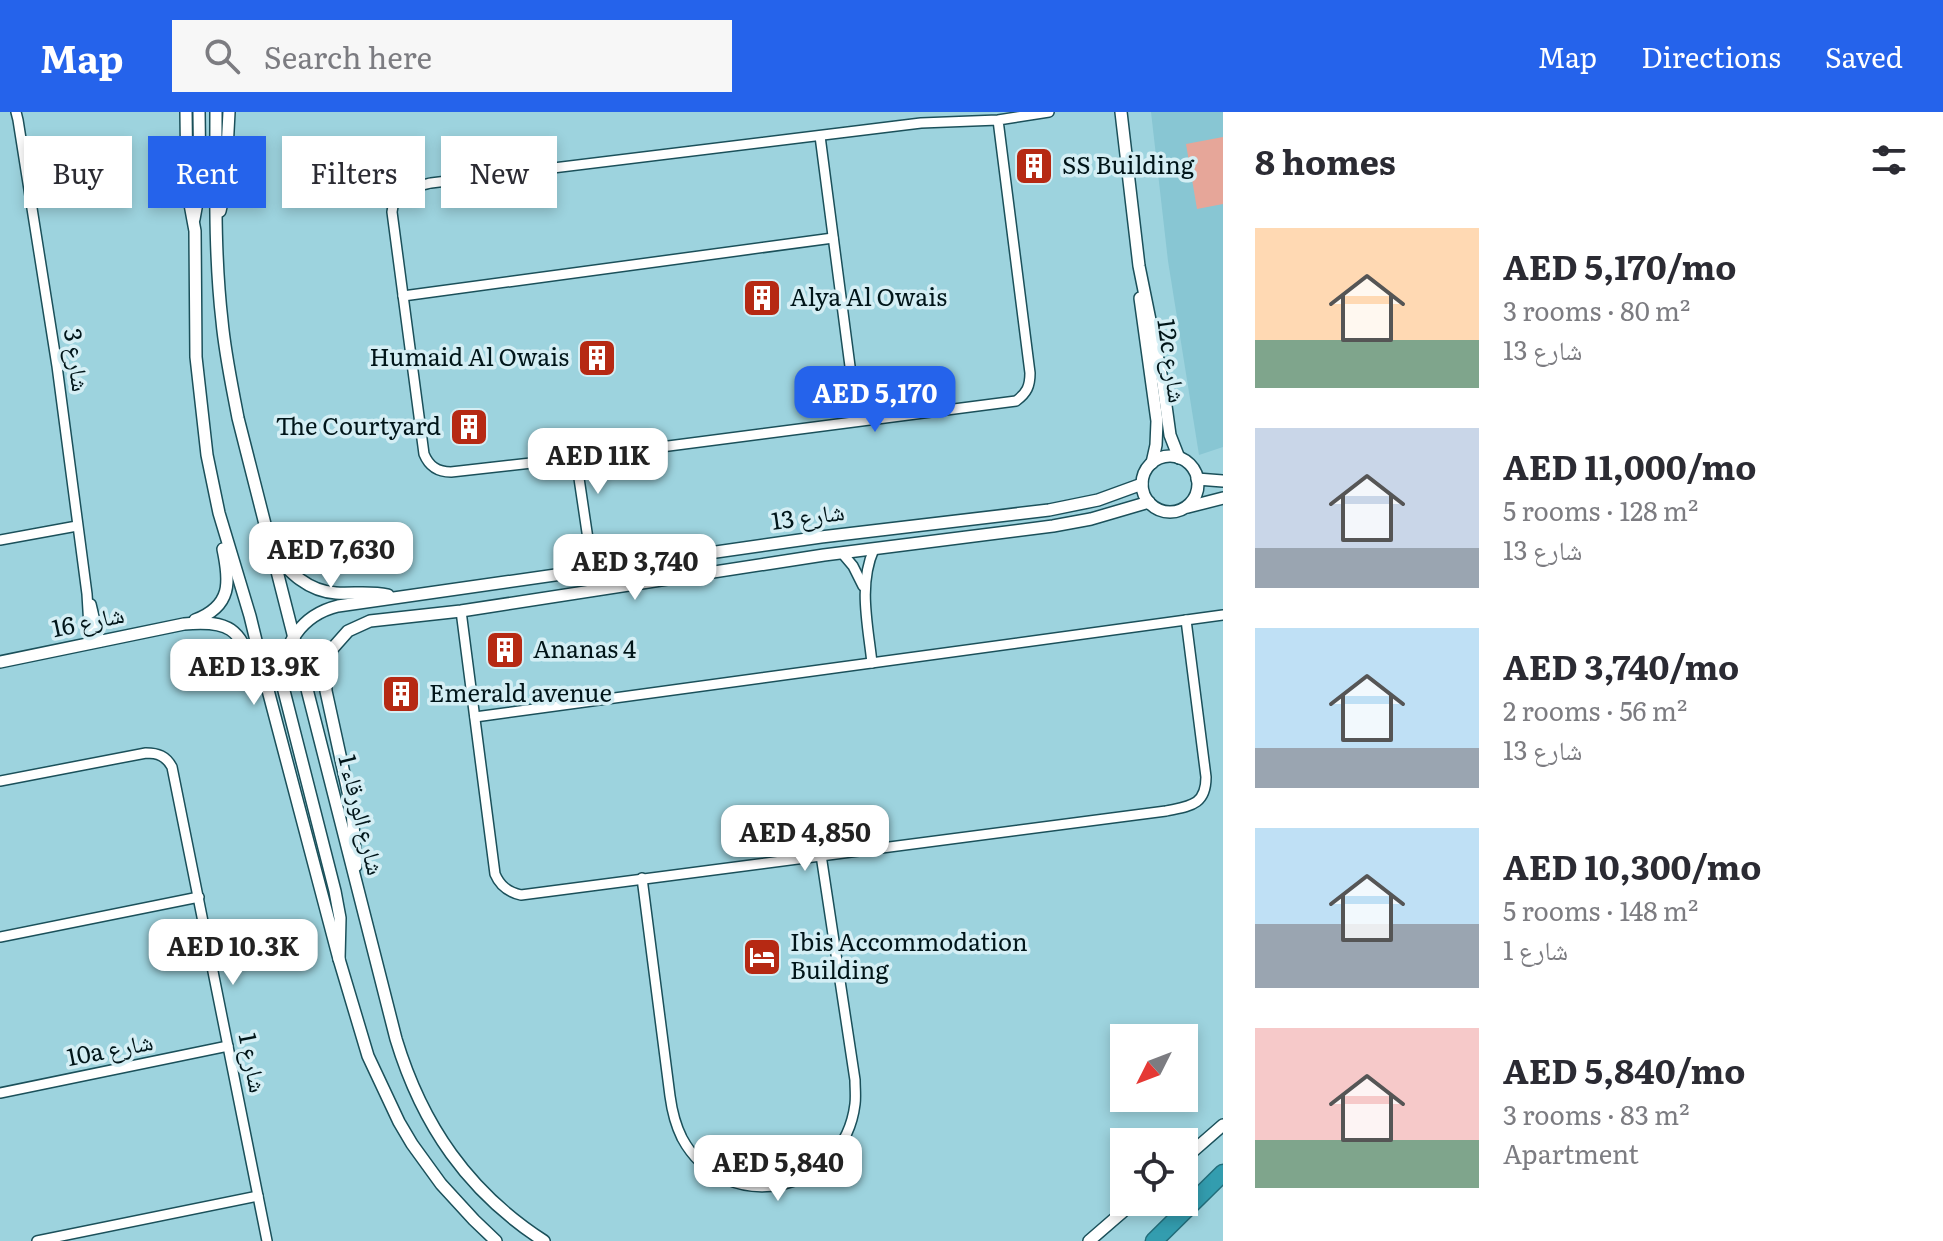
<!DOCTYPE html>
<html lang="en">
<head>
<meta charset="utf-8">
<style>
	body { margin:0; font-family:Literata,"Noto Naskh Arabic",serif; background:#f7f7f7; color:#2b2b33; height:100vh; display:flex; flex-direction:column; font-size:30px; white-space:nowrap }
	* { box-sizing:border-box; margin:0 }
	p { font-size:26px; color:#7c7c81 }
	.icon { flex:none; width:44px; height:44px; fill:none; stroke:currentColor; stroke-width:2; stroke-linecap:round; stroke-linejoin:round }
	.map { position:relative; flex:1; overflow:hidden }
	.details { display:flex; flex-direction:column; background:#fff; width:720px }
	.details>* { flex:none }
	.banner { position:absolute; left:24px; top:24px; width:760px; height:72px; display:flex; gap:16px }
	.needle { width:52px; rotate:228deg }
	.controls { position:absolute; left:1110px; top:912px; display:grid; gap:16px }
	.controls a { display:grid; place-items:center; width:88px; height:88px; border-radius:0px; background:#fff; box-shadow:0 4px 12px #0003; font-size:40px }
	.price { position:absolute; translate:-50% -68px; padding:0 18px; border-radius:16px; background:#fff; color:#222; font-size:26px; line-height:52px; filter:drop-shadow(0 2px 4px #0008) }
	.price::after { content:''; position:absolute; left:50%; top:48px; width:24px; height:18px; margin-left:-12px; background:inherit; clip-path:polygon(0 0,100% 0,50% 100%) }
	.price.on { background:#2563eb; color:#fff }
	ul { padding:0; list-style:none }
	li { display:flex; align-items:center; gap:24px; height:200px; padding:0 32px }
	li span { display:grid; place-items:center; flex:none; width:224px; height:160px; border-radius:0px; color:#555 }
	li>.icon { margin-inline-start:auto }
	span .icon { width:96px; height:96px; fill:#fffc; stroke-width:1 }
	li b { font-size:34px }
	h2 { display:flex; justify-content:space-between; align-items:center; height:96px; padding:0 32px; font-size:34px }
	.pill { padding:0 28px; border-radius:0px; background:#fff; box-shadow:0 4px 12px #0003; font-size:28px; line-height:72px }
	.pill.on { background:#2563eb; color:#fff }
	header { display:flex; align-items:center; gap:48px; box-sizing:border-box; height:112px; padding:0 40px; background:#2563eb; color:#fff }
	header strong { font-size:38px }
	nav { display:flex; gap:44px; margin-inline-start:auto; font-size:28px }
	.search { width:560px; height:72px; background:#f7f7f7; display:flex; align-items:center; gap:20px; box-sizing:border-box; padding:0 28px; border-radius:0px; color:#7c7c81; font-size:30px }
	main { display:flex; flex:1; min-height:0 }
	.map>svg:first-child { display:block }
</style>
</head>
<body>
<header>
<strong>Map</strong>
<div class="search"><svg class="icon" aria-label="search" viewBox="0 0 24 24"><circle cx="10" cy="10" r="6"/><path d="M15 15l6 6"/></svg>Search here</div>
<nav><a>Map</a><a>Directions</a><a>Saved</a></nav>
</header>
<main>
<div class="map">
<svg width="1223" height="1129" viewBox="0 0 1223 1129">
	<rect width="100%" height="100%" fill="#9dd3de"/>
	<!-- built -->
	<path fill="#88c6d3" d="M1151 0H1223V335L1199 343 1168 149Z"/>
	<!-- green -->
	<path fill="#e6a699" d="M1223 25V92L1197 97 1186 32Z"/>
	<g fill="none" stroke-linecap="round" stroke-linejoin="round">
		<defs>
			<g id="minor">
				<path d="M16 0 18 8 57 254 87 482 90 532"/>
				<path d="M998 8 1030 261C1030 274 1027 281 1016 289L576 346 451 360C437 360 429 354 424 342L392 100C394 77 412 75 431 71L921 11 998 8 1049 0"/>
				<path d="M820 24 857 308"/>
				<path d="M403 184 833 126"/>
				<path d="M576 346 588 427 598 444 613 454"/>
				<path d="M0 428 77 414"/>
				<path d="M842 441 853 454 863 474"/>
				<path d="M569 462 582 447 588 427"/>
				<path d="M91 492 100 530"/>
				<path d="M461 499 495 762C500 774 508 780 521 783L1166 699C1189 694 1206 694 1206 665L1186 508"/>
				<path d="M872 551C868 513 858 473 874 437"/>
				<path d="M475 605 1223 503"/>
				<path d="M0 669 146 641C158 641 166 644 172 655L267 1129"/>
				<path d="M642 766 670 984C672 999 675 1012 682 1026 725 1106 844 1082 855 992 856 984 855 976 855 968L821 743"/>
				<path d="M0 825 199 785"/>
				<path d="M0 981 228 934"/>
				<path d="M37 1129 258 1084"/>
			</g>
			<g id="tertiary">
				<path d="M186 0 187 76 195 119 196 245 207 343 219 401 250 504 269 582 339 847 368 944 399 1010 412 1032 441 1072 474 1108 496 1129"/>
				<path d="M216 0C216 70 214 140 222 209 225 242 232 274 238 306L396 927C422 1013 468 1080 544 1129"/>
				<path d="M1121 0 1139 154 1163 272 1170 323 1179 346"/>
				<path d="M220 99 225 76 229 0"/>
				<path d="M194 107 200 74 199 0"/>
				<path d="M1140 186 1157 309 1156 333 1152 351"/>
				<circle cx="1170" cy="372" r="28"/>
				<path d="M1197 367 1223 369"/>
				<path d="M1188 395 1223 386"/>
				<path d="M272 440C290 460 307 479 336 481 354 482 370 479 388 483"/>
				<path d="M195 508C232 494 230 470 223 437"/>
				<path d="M0 550 184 512C237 507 238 521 259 564"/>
				<path d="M356 754 352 698 326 579 325 562 332 537 348 519 370 509 461 499 824 443 1053 414 1091 407 1149 390"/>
				<path d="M339 847 340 806 335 779 282 571C281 534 301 503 338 494L821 425 1049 398 1098 388 1142 372"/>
				<path d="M1184 1047 1223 1013"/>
				<path d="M1089 1129 1134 1090"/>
			</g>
			<path id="motorway" d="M1154 1129 1223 1061"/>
		</defs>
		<!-- minor casing -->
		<use href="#minor" stroke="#1b505a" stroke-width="12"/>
		<!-- tertiary casing -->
		<use href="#tertiary" stroke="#1b505a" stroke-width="14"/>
		<!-- motorway casing -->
		<use href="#motorway" stroke="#226d7a" stroke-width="19"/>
		<!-- minor -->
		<use href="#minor" stroke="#fff" stroke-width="9"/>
		<!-- tertiary -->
		<use href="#tertiary" stroke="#fff" stroke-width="11"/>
		<!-- motorway -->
		<use href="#motorway" stroke="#339daf" stroke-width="16"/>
	</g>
	<!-- icons -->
	<defs>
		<symbol id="building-square" viewBox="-11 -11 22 22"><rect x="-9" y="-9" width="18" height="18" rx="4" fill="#b62913" stroke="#d4eef4"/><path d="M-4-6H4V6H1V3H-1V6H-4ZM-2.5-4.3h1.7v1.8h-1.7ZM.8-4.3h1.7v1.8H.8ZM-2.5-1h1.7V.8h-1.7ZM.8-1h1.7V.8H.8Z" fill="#fff"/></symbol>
		<symbol id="hotel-square" viewBox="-11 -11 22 22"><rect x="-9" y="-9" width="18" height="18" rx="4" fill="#b62913" stroke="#d4eef4"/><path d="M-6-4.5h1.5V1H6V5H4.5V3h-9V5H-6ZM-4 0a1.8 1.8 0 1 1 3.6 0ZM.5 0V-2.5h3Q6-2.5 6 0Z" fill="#fff"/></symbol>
	</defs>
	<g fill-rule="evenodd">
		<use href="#building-square" x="1012" y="32" width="44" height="44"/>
		<use href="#building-square" x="740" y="164" width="44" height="44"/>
		<use href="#building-square" x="575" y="224" width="44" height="44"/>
		<use href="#building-square" x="447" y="293" width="44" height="44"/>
		<use href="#building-square" x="483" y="516" width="44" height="44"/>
		<use href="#building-square" x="379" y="560" width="44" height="44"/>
		<use href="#hotel-square" x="740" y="823" width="44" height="44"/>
	</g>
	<g text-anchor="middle" stroke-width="7" stroke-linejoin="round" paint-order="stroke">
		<!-- poi labels -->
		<g font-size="24" fill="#011519" stroke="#d4eef4" text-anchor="start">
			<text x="1062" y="62">SS Building</text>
			<text x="790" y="194">Alya Al Owais</text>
			<text x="569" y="254" text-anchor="end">Humaid Al Owais</text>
			<text x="441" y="323" text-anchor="end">The Courtyard</text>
			<text x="533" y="546">Ananas 4</text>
			<text x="429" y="590">Emerald avenue</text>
			<text x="790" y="839">Ibis Accommodation<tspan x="790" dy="28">Building</tspan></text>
		</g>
		<!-- street labels -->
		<g font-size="24" fill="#011519" stroke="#d4eef4">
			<text transform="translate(76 248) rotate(82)" y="8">شارع 3</text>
			<text transform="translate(1171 249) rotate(82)" y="8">12c شارع</text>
			<text transform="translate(808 405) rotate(-8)" y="8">شارع 13</text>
			<text transform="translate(88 510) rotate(-12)" y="8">شارع 16</text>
			<text transform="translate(361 703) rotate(76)" y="8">شارع الورقاء 1</text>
			<text transform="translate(110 938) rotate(-11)" y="8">10a شارع</text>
			<text transform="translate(252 951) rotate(79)" y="8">شارع 1</text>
		</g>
	</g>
</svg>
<div class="controls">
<a><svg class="needle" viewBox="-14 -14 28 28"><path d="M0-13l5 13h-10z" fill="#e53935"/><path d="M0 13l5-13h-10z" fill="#7c7c81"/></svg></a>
<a><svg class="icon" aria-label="locate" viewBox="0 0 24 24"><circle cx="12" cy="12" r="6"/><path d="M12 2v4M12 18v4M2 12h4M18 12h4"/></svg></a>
</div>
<b class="price on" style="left:875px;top:322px">AED 5,170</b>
<b class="price" style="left:598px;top:384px">AED 11K</b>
<b class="price" style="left:331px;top:478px">AED 7,630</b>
<b class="price" style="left:635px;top:490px">AED 3,740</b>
<b class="price" style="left:254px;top:595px">AED 13.9K</b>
<b class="price" style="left:805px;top:761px">AED 4,850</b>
<b class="price" style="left:233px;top:875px">AED 10.3K</b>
<b class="price" style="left:778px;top:1091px">AED 5,840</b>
<div class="banner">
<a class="pill">Buy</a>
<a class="pill on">Rent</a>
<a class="pill">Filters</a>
<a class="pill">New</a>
</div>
</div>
<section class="details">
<h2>8 homes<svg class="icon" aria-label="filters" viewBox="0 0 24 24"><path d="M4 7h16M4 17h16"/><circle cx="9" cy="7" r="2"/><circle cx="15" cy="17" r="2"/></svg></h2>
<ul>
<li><span style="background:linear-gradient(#ffd9b3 70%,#7fa58c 0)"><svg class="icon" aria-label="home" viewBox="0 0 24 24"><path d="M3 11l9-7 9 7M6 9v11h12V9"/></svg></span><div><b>AED 5,170/mo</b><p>3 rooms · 80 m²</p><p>شارع 13</p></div></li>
<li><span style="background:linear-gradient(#c9d6e8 75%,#9aa5b1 0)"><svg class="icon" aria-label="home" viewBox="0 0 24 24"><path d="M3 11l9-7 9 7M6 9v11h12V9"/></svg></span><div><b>AED 11,000/mo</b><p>5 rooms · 128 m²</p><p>شارع 13</p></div></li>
<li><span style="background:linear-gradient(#bfe0f5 75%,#9aa5b1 0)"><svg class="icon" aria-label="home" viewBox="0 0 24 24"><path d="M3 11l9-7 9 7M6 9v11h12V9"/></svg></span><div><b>AED 3,740/mo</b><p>2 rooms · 56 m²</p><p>شارع 13</p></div></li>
<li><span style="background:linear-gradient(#bfe0f5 60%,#9aa5b1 0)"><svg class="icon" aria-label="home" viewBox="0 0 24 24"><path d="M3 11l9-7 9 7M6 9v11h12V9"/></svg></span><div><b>AED 10,300/mo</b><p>5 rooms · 148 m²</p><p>شارع 1</p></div></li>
<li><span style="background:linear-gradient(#f6c9c9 70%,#7fa58c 0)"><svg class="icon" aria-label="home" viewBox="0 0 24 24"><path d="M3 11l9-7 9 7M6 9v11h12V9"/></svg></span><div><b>AED 5,840/mo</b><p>3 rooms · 83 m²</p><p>Apartment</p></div></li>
</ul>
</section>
</main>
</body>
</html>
